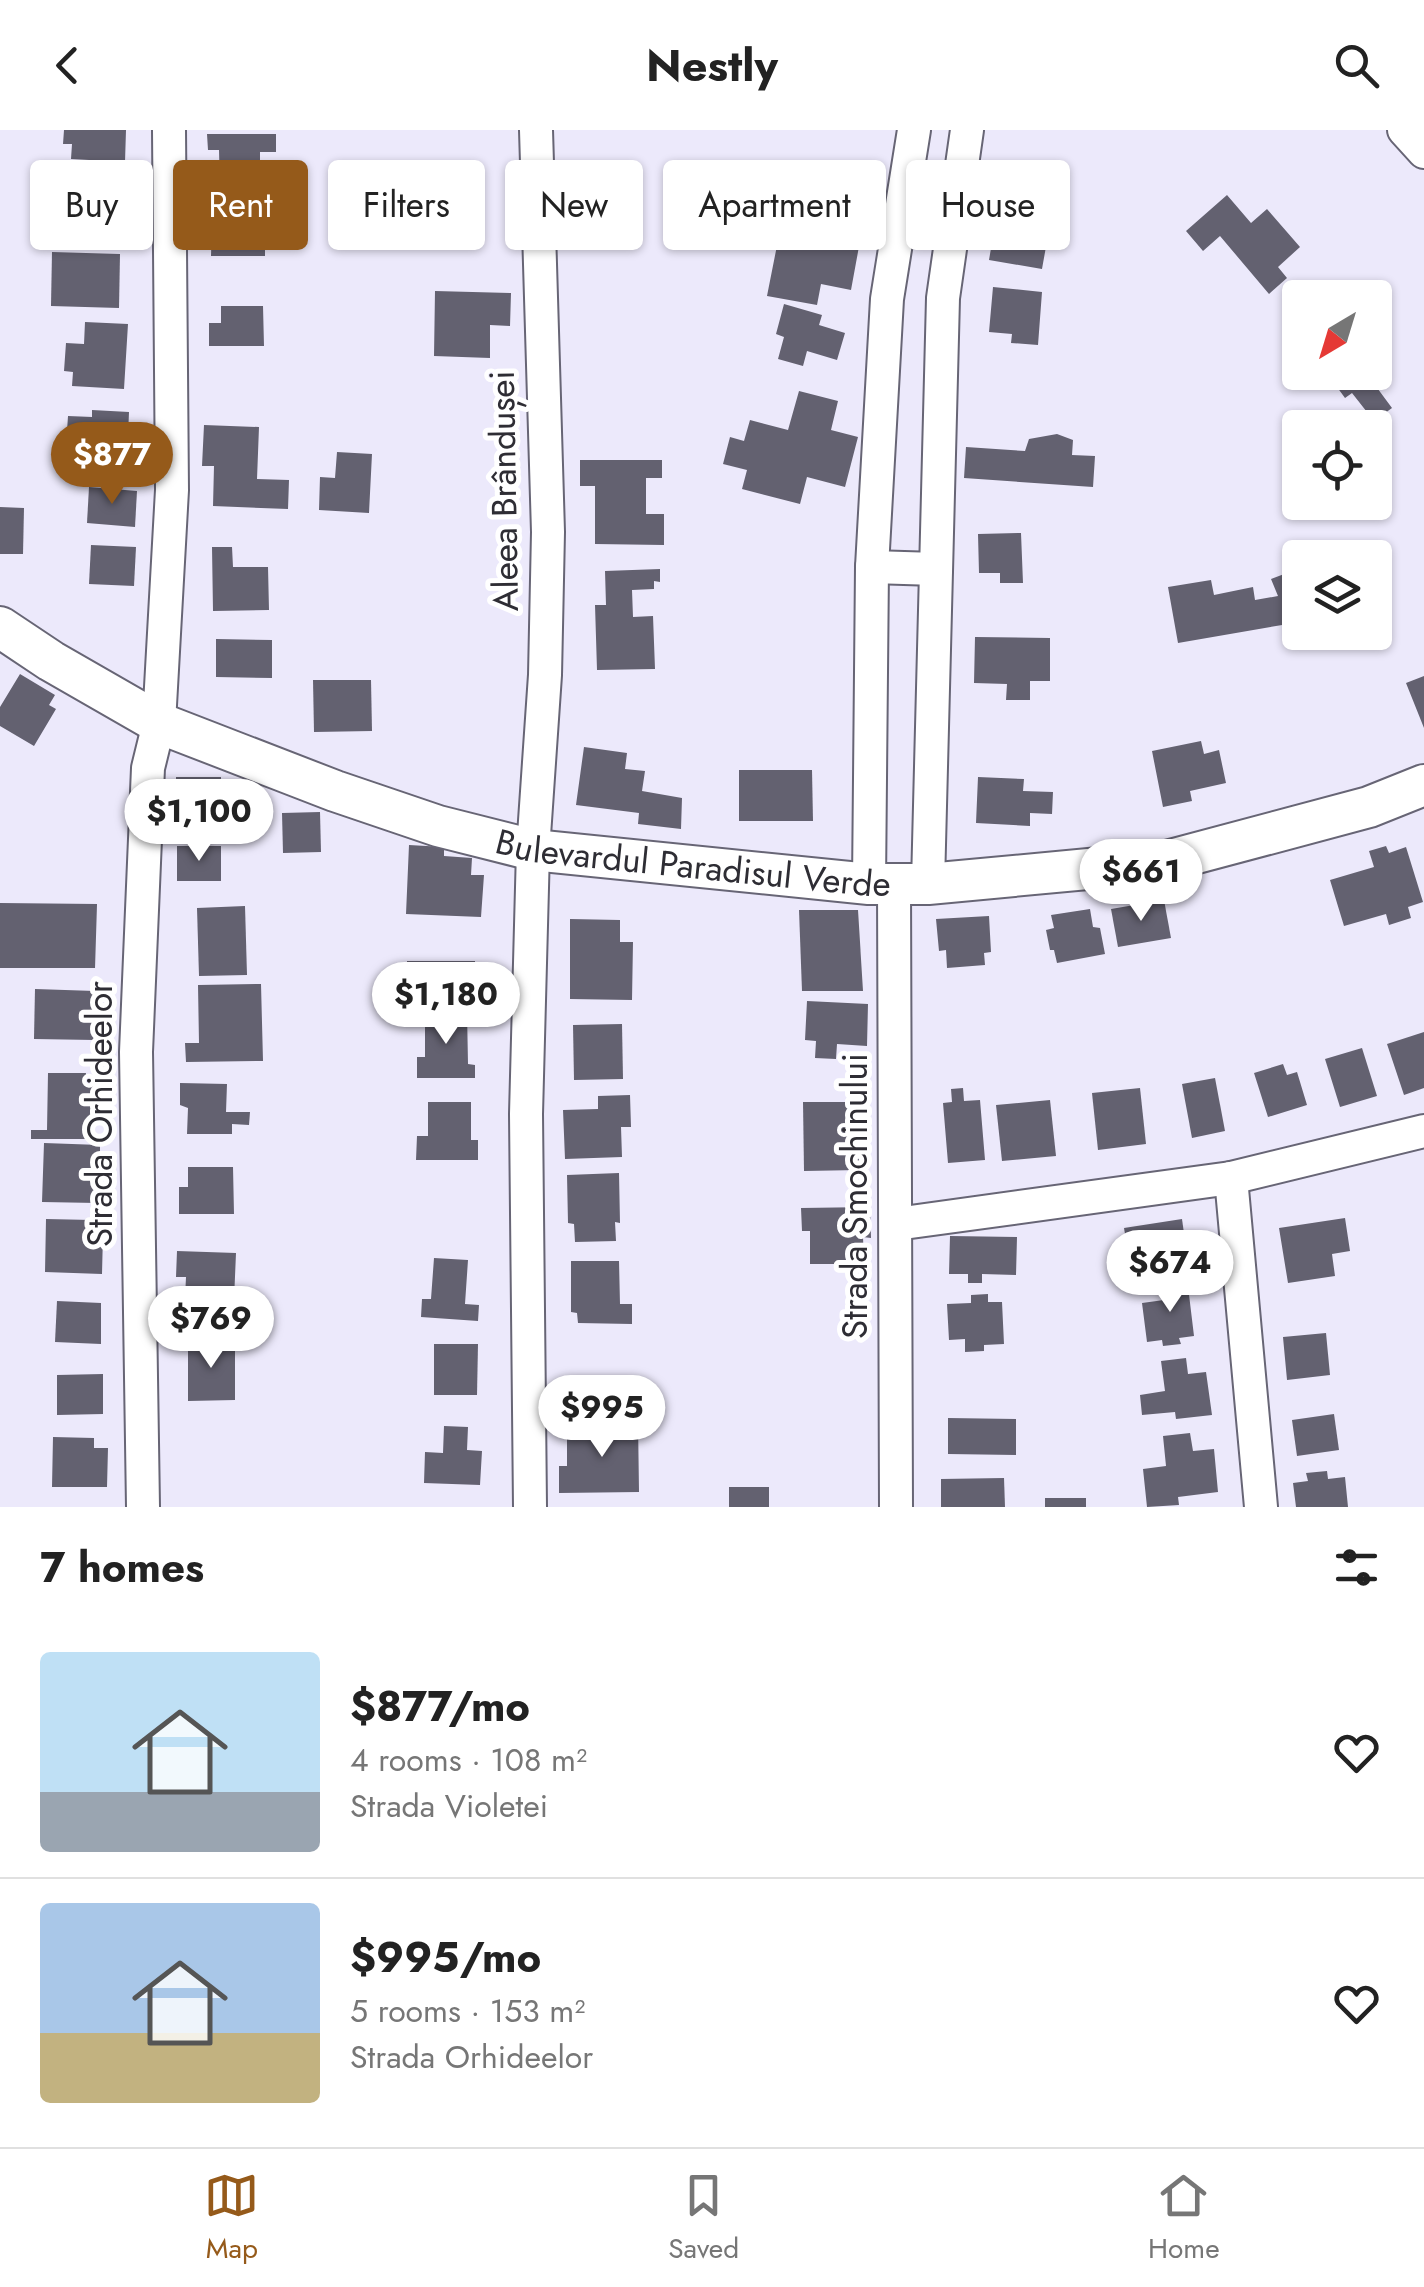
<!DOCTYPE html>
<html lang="en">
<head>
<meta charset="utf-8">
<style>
	body { margin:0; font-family:Jost,sans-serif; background:#f2f2f2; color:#222; height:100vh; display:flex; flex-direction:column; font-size:38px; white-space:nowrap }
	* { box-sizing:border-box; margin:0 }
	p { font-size:32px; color:#767676 }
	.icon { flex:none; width:55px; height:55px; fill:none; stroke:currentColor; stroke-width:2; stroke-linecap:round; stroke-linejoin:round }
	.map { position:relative; height:1377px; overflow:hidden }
	.panel { display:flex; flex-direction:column; background:#fff; flex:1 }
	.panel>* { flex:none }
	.guide { position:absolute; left:30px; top:30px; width:1365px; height:90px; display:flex; gap:20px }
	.needle { width:65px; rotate:218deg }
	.tools { position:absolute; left:1282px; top:150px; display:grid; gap:20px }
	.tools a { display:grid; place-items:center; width:110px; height:110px; border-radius:10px; background:#fff; box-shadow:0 2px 8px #0004; font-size:50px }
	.price { position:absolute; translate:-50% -85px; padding:0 22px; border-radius:35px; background:#fff; color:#222; font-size:32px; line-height:65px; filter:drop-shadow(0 2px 5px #0008) }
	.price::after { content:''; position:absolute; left:50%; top:60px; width:30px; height:22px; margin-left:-15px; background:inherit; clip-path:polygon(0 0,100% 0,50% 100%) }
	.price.on { background:#955a1a; color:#fff }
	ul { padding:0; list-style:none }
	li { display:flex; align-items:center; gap:30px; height:250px; padding:0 40px }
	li+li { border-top:2px solid #e0e0e0 }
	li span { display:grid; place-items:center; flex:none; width:280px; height:200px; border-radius:10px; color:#555 }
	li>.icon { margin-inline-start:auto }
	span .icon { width:120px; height:120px; fill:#fffc; stroke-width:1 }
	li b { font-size:42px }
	h2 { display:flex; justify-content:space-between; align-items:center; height:120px; padding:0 40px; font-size:42px }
	.chip { padding:0 35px; border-radius:10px; background:#fff; box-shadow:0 2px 8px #0004; font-size:35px; line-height:90px }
	.chip.on { background:#955a1a; color:#fff }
	header { display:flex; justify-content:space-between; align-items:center; height:130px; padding:0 40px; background:#fff; font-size:45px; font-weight:700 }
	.menu { display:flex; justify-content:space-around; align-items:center; height:140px; border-top:2px solid #e0e0e0; background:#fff; font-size:28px; color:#767676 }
	.menu a { display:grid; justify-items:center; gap:5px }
	.menu .on { color:#955a1a }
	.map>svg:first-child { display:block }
</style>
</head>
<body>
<header><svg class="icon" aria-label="back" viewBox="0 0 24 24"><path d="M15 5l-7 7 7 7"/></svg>Nestly<svg class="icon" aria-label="search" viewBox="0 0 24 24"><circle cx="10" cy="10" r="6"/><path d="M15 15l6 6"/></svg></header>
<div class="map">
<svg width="1424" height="1377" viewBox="0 0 1424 1377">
	<rect width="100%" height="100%" fill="#ece9fb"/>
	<!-- building -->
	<g fill="#636170">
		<path d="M64 0H126L125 32 71 29 72 14H63Z"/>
		<path d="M207 4H276V22H260V61H220L219 20H208Z"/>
		<path d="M1018 45 1044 49 1038 82 1067 87 1062 113 1047 111 1042 139 989 130 995 95 1008 98Z"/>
		<path d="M54 50 119 53 117 105 52 102Z"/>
		<path d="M1227 65 1251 93 1267 79 1300 117 1278 137 1287 148 1269 164 1220 106 1203 121 1186 101Z"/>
		<path d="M784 80 848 93 845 108 860 111 851 160 821 154 817 175 767 166Z"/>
		<path d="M212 87 265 88V126H211Z"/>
		<path d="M52 122 120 124 119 178 51 176Z"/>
		<path d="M993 157 1042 162 1038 215 1011 213 1012 204 989 202Z"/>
		<path d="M435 161 511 163 510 196 490 195V228L434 226Z"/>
		<path d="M784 174 822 185 819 195 845 203 837 230 807 221 803 236 778 229 784 207 776 204Z"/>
		<path d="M221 176H263L264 216H209V193H221Z"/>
		<path d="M85 192 128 194 124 259 72 256 73 242 64 241 66 213 84 214Z"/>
		<path d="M1375 221 1388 239 1372 251 1392 278 1374 291 1352 263 1345 268 1326 242H1375Z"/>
		<path d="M799 261 838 271 831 300 858 307 845 357 807 347 800 374 742 359 747 340 723 334 730 307 744 311 750 290 788 300Z"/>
		<path d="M92 280 129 282 127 330 110 329V336L76 335 77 316H66L68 286 92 287Z"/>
		<path d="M204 295 259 297 257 349 289 350 288 379 213 376 214 336H202Z"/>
		<path d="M1057 304 1073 310 1072 325 1095 326 1093 357 964 348 966 317 1025 321 1029 309Z"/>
		<path d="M337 322 372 324 369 383 319 380 320 347 335 348Z"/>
		<path d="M580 330H662V348H646V384H664V415L595 414V356H580Z"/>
		<path d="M89 357 137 361 135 397 87 393Z"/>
		<path d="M0 377 24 378 23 424H0Z"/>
		<path d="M1021 403 1023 453H1000V443H979L978 404Z"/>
		<path d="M1357 410 1364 428H1323L1322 424Z"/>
		<path d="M91 415 136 417 134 456 89 454Z"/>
		<path d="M212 417H232L233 437H268L269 480 213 481Z"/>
		<path d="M1300 438V497L1291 501 1288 494 1178 513 1168 457 1211 450 1214 465 1253 457 1255 470 1278 466 1271 449Z"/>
		<path d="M660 439V452L654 451V459L632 460 633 487 653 486 655 539 597 540 595 475H606L605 441Z"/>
		<path d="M975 507 1050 508V551H1030V570H1006L1007 554 974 553Z"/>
		<path d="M216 509 272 510V548L216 547Z"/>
		<path d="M20 544 55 565 49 575 56 579 34 616 0 596V577Z"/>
		<path d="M1424 546V598L1406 553Z"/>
		<path d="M313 550H371L372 601 314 602Z"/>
		<path d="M1201 611 1204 624 1219 620 1226 653 1190 661 1192 671 1163 677 1152 621Z"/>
		<path d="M584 617 627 623 625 639 645 641 642 661 682 668 681 699 638 694 639 683 576 675Z"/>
		<path d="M739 640H812L813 691H739Z"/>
		<rect x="176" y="647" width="45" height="38"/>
		<path d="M978 647 1024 649 1023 661 1053 662 1052 684 1030 683V696L976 693Z"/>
		<path d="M320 682 321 722 283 723 282 683Z"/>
		<path d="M409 715 444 717V726L472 728 471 745H484L481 787 406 784Z"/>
		<rect x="177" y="716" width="44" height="35"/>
		<path d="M1386 716 1389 723 1406 717 1423 772 1408 777 1411 788 1389 795 1386 784 1344 796 1330 750 1374 737 1369 721Z"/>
		<path d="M1164 770 1171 808 1118 817 1111 779Z"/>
		<path d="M0 773 97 774 95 838H0Z"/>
		<path d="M245 776 247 845 199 846 197 778Z"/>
		<path d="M1090 779 1093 797 1100 798 1105 824 1057 833 1054 820H1050L1046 800 1054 798 1051 785Z"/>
		<path d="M799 780H858L863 861H802Z"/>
		<path d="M989 786 991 822 984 823 985 835 947 838 946 820 939 821 936 789Z"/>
		<path d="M570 789 620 790V812H633L632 870 570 869Z"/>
		<rect x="407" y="831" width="68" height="48"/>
		<path d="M261 854 263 931 186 932 185 913H199L198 855Z"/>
		<path d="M35 859 95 861 94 910 34 909Z"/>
		<path d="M807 871 868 874 867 916 837 914 836 929 815 928 816 911 805 910Z"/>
		<path d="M467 881 468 934 475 935V948H417V927H425V882Z"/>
		<path d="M622 894 623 949 574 950 573 895Z"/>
		<path d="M1424 902V958L1404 965 1387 914Z"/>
		<path d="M1362 918 1377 966 1340 977 1325 929Z"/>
		<path d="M1283 934 1287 945 1297 942 1307 975 1268 987 1254 943Z"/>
		<path d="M48 943H86L85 955H93V999H87V1009H31V1000H47Z"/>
		<path d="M1215 948 1225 1001 1192 1008 1182 954Z"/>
		<path d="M180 953 227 954 226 982H250L249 995 232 994V1004H187L188 978 180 975Z"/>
		<path d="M963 958 964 971 980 970 985 1030 948 1033 943 973 952 972 951 959Z"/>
		<path d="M1140 958 1146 1014 1098 1020 1092 963Z"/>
		<path d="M630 965 631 997H621L622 1027 565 1029 563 980 598 979V966Z"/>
		<path d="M1050 970 1056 1026 1002 1031 996 975Z"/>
		<path d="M428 972H471V1010H478V1030H416L417 1006H428Z"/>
		<path d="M803 972H858L859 1040 804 1041Z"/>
		<path d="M44 1013 100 1015V1035H91V1046H98L97 1073 42 1072Z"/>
		<path d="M188 1037H233L234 1084H179V1057H188Z"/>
		<path d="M619 1043 620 1093 615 1092 616 1111 575 1112 574 1094 568 1093 567 1045Z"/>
		<path d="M870 1077 871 1108 863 1107 864 1134H810V1101H802L801 1078Z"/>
		<path d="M1345 1088 1350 1121 1332 1124 1335 1146 1288 1153 1279 1098Z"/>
		<path d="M46 1089 92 1090 91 1103 103 1104 102 1144 45 1142Z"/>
		<path d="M1182 1089 1188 1132 1131 1140 1124 1098Z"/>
		<path d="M950 1106 1017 1107 1016 1145 982 1144V1153H968V1144H949Z"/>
		<path d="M177 1121 236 1123 234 1170 185 1168 186 1147H176Z"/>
		<path d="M434 1128 468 1130 465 1174 479 1175 478 1191 421 1187 422 1169H431Z"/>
		<path d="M571 1131H619L620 1174H632V1194L578 1193 577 1183 571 1182Z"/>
		<path d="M1187 1148 1194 1206 1179 1208 1181 1214 1163 1216 1162 1210 1147 1212 1142 1173 1164 1170 1162 1152Z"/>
		<path d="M988 1164V1172H1002L1004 1214 984 1215V1221L965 1222V1209L949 1210 947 1174 971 1173V1165Z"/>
		<path d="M57 1171 101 1173V1214L55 1212Z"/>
		<path d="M1326 1203 1330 1245 1287 1250 1283 1207Z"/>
		<path d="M188 1211H235V1270L188 1271Z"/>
		<path d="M434 1214H478L477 1265H434Z"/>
		<path d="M1186 1228 1188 1244 1206 1242 1212 1285 1176 1289 1175 1282 1142 1285 1140 1265 1165 1261 1161 1231Z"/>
		<path d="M103 1244V1284L57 1285V1245Z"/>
		<path d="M1334 1284 1339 1320 1297 1326 1292 1290Z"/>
		<path d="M948 1288 1016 1289V1325L948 1324Z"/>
		<path d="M638 1291 639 1362 559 1363V1336H567V1302L598 1301V1292Z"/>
		<path d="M444 1296 468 1297 467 1320 482 1321 480 1355 424 1353 425 1322 443 1323Z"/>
		<path d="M1190 1303 1193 1321 1214 1319 1218 1362 1178 1367 1179 1375 1147 1377 1143 1339 1166 1336 1163 1306Z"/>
		<path d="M53 1307 94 1308V1318H108L107 1357H52Z"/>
		<path d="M1327 1341 1328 1349 1345 1347 1348 1377H1296L1293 1353 1308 1351 1306 1343Z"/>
		<path d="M1004 1348 1005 1377H941V1349Z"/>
		<rect x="729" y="1357" width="40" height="20"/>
		<rect x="1045" y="1368" width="41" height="9"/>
	</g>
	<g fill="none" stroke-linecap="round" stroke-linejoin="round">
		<defs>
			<g id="minor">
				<path d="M1404 0 1424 22"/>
				<path d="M872 437 936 439"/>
				<path d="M869 754 872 437 887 169 914 0"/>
				<path d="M894 754 896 1377"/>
				<path d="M928 754 943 168 967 0"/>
				<path d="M1231 1048 1261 1377"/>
				<path d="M896 1094 1231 1048 1424 1001"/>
				<path d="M143 1377 136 922 148 638 159 593 172 360 169 0"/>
				<path d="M530 1377 526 984 533 720 545 545 548 402 536 0"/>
			</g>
			<g id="tertiary">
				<path id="s1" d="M0 497 51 531 159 593 335 661 438 696 533 720 869 754H928L1163 732 1369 677 1424 655"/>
			</g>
		</defs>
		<!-- minor casing -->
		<use href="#minor" stroke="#676575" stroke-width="36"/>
		<!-- tertiary casing -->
		<use href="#tertiary" stroke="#676575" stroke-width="44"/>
		<!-- minor -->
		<use href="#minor" stroke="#fff" stroke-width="32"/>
		<!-- tertiary -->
		<use href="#tertiary" stroke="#fff" stroke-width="40"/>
	</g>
	<g text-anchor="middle" stroke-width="10" stroke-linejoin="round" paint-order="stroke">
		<!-- street labels -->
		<g font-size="35" fill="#2e2d34" stroke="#fff">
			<text transform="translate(504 361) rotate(-91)" y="12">Aleea Brândușei</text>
			<text dy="12" stroke="none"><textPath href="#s1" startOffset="742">Bulevardul Paradisul Verde</textPath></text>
			<text transform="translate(100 984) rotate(-90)" y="12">Strada Orhideelor</text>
			<text transform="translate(855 1066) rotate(-90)" y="12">Strada Smochinului</text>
		</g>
	</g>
</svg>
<div class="tools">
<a><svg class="needle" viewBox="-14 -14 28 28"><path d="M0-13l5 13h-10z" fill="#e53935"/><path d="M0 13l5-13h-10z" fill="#767676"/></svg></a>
<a><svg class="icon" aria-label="locate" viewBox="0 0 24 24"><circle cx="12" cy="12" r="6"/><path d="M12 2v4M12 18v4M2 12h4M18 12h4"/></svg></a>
<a><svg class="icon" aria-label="layers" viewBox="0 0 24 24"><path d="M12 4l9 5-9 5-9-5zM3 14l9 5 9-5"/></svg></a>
</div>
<b class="price on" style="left:112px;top:377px">$877</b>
<b class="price" style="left:199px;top:734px">$1,100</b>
<b class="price" style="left:1141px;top:794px">$661</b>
<b class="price" style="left:446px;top:917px">$1,180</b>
<b class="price" style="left:1170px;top:1185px">$674</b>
<b class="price" style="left:211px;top:1241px">$769</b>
<b class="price" style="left:602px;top:1330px">$995</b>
<div class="guide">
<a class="chip">Buy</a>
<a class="chip on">Rent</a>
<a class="chip">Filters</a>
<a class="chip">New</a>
<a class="chip">Apartment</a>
<a class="chip">House</a>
</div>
</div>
<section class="panel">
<h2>7 homes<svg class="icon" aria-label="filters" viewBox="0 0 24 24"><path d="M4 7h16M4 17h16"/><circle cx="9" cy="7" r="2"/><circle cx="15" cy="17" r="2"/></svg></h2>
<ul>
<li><span style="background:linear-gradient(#bfe0f5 70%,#9aa5b1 0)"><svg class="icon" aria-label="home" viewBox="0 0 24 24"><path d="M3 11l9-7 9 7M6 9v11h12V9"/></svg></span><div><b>$877/mo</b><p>4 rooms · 108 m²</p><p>Strada Violetei</p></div><svg class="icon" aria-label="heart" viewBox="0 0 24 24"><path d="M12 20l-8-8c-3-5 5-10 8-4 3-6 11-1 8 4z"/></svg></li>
<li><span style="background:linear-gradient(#a9c7e8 65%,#c2b280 0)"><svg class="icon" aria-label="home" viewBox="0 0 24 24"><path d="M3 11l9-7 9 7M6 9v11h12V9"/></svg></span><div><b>$995/mo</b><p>5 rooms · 153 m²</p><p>Strada Orhideelor</p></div><svg class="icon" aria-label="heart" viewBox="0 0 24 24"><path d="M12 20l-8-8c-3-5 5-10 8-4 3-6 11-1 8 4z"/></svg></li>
</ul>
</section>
<nav class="menu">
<a class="on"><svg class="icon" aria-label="map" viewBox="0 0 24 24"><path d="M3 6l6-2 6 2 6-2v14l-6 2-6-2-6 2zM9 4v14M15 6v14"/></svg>Map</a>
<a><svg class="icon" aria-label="saved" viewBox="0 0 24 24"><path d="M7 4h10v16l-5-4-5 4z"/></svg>Saved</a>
<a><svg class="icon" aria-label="home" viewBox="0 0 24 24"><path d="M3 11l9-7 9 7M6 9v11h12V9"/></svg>Home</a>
</nav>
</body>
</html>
